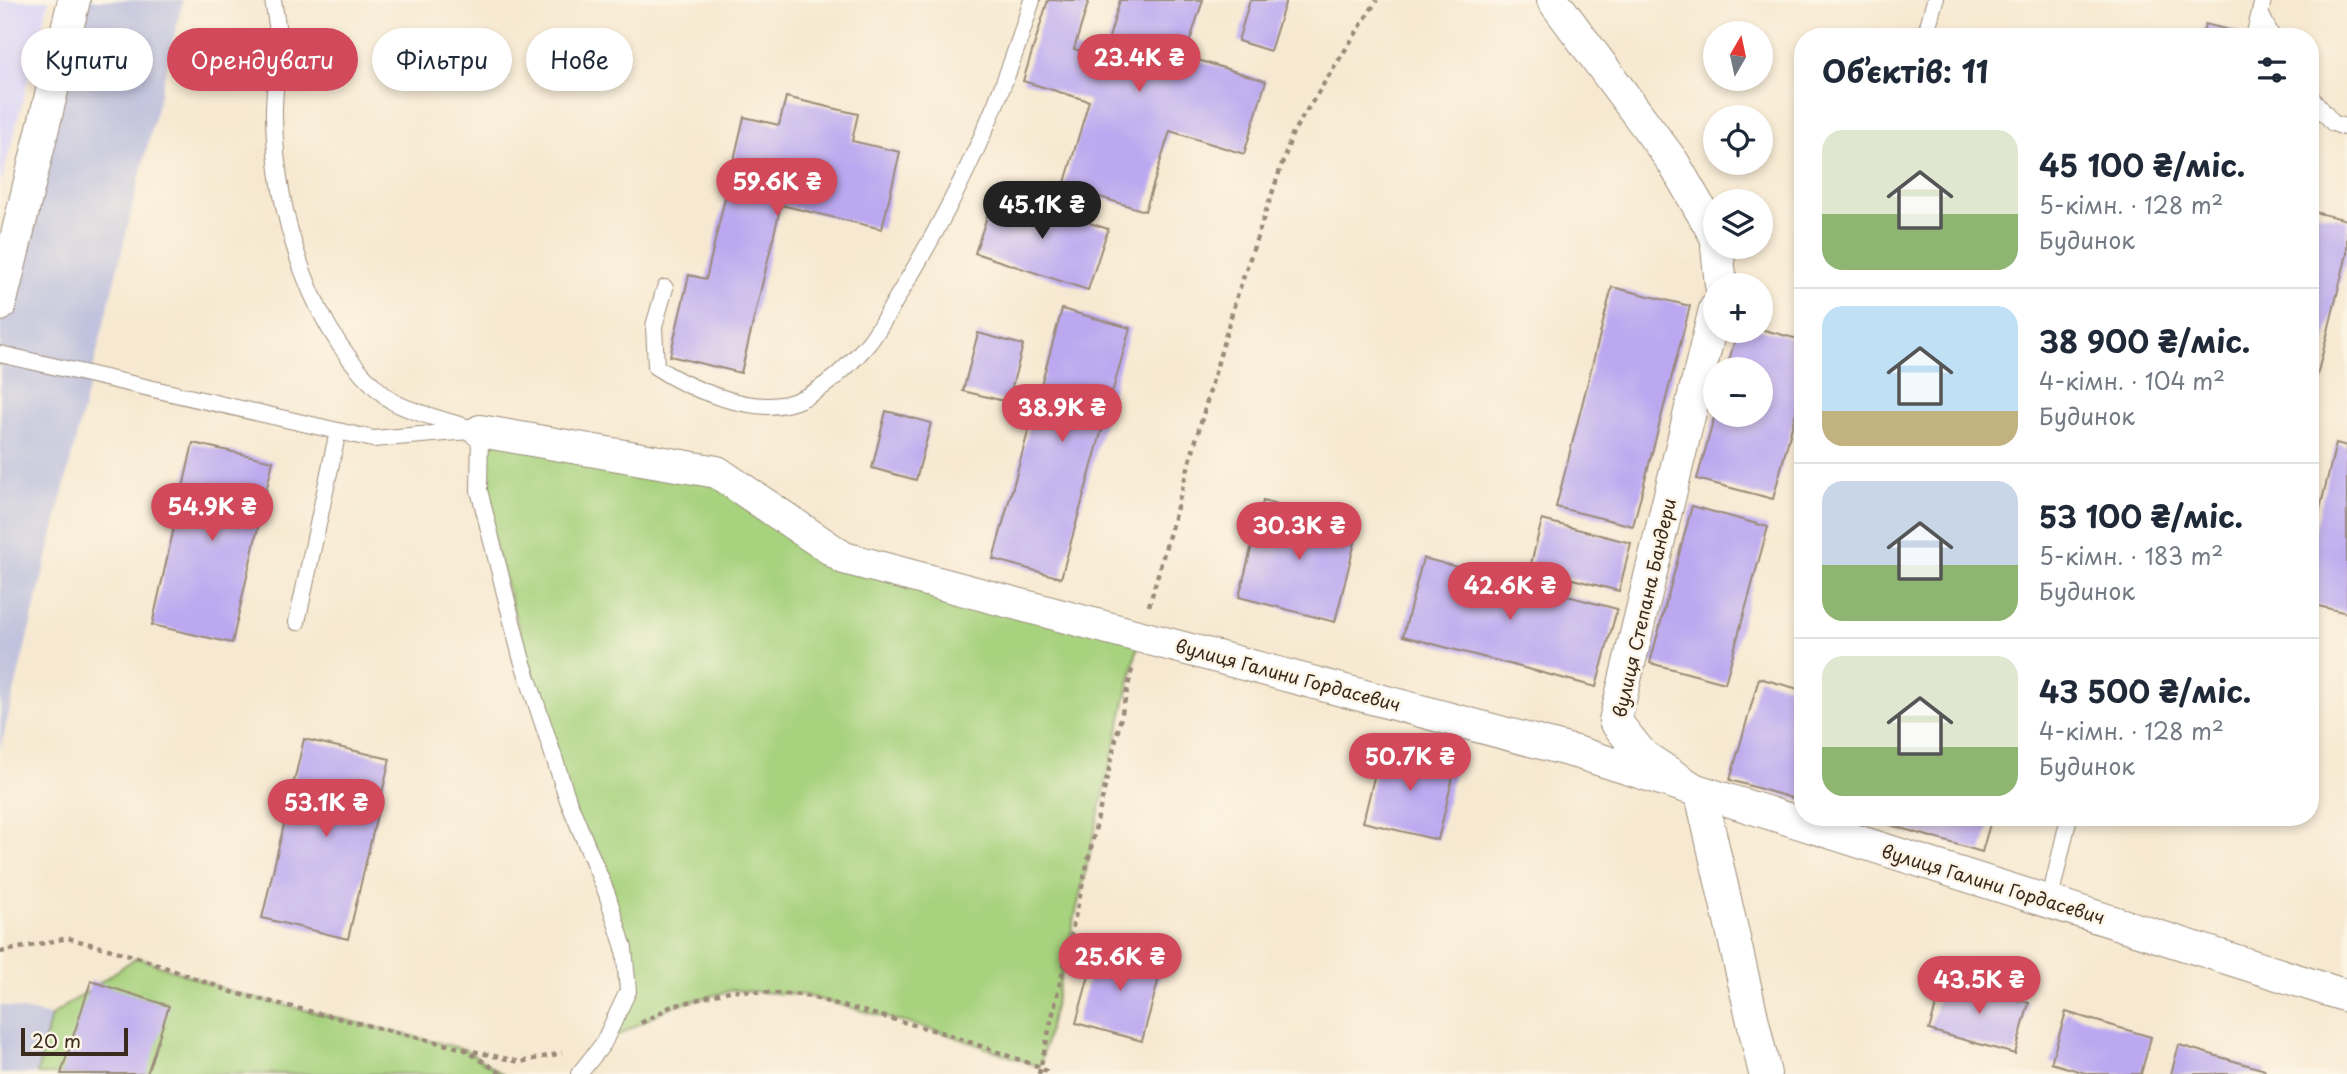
<!DOCTYPE html>
<html lang="uk">
<head>
<meta charset="utf-8">
<style>
	body { margin:0; font-family:"Playpen Sans",sans-serif; background:#f6f6f7; color:#1f2937; height:100vh; display:flex; flex-direction:column; font-size:26px; white-space:nowrap }
	* { box-sizing:border-box; margin:0 }
	p { font-size:23px; color:#747a83 }
	.icon { flex:none; width:38px; height:38px; fill:none; stroke:currentColor; stroke-width:2; stroke-linecap:round; stroke-linejoin:round }
	.map { position:relative; flex:1; overflow:hidden }
	.drawer { position:absolute; left:1794px; top:28px; width:525px; height:798px; display:flex; flex-direction:column; background:#fff; border-radius:28px; box-shadow:0 4px 10px #0003 }
	.drawer>* { flex:none }
	.guide { position:absolute; left:21px; top:28px; width:665px; height:63px; display:flex; gap:14px }
	.needle { width:46px; rotate:9deg }
	.fabs { position:absolute; left:1703px; top:21px; display:grid; gap:14px }
	.fabs a { display:grid; place-items:center; width:70px; height:70px; border-radius:50%; background:#fff; box-shadow:0 4px 10px #0003; font-size:35px }
	.scale { position:absolute; left:21px; bottom:18px; width:107px; box-sizing:border-box; padding-left:7px; border:4px solid #3b2a1e; border-top:0; font-size:19px; line-height:24px; white-space:nowrap; color:#3b2a1e; -webkit-text-stroke:5px #fcf5e5; paint-order:stroke }
	.price { position:absolute; translate:-50% -60px; padding:0 16px; border-radius:24px; background:#d1495b; color:#fff; font-size:23px; line-height:46px; filter:drop-shadow(0 2px 4px #0008) }
	.price::after { content:''; position:absolute; left:50%; top:42px; width:21px; height:16px; margin-left:-10px; background:inherit; clip-path:polygon(0 0,100% 0,50% 100%) }
	.price.active { background:#222; color:#fff }
	ul { padding:0; list-style:none }
	li { display:flex; align-items:center; gap:21px; height:175px; padding:0 28px }
	li+li { border-top:2px solid #e0e1e3 }
	li span { display:grid; place-items:center; flex:none; width:196px; height:140px; border-radius:21px; color:#555 }
	li>.icon { margin-inline-start:auto }
	span .icon { width:84px; height:84px; fill:#fffc; stroke-width:1 }
	li b { font-size:30px }
	h2 { display:flex; justify-content:space-between; align-items:center; height:84px; padding:0 28px; font-size:30px }
	.tag { padding:0 24px; border-radius:32px; background:#fff; box-shadow:0 4px 10px #0003; font-size:24px; line-height:63px }
	.tag.active { background:#d1495b; color:#fff }
	.map>svg:first-child { display:block }
</style>
</head>
<body>
<div class="map">
<svg width="2347" height="1074" viewBox="0 0 2347 1074">
	<rect width="100%" height="100%" fill="#fcf5e5"/>
	<filter id="ink" filterUnits="userSpaceOnUse"><feTurbulence type="fractalNoise" baseFrequency=".0143" numOctaves="2"/><feDisplacementMap in="SourceGraphic" scale="14" xChannelSelector="R" yChannelSelector="G"/><feConvolveMatrix kernelMatrix="1 2 1 2 8 2 1 2 1" color-interpolation-filters="sRGB"/></filter>
	<filter id="wash" filterUnits="userSpaceOnUse"><feTurbulence type="fractalNoise" baseFrequency=".00686" numOctaves="4" result="noise"/><feDisplacementMap in="SourceGraphic" scale="28" xChannelSelector="R" yChannelSelector="G"/><feGaussianBlur stdDeviation="1.57" result="paint"/><feColorMatrix in="noise" values="0 0 0 0 0 0 0 0 0 0 0 0 0 0 0 0 0 1.4 0 .05"/><feComposite in="paint" operator="in"/></filter>
	<g filter="url(#wash)">
		<rect width="100%" height="100%" fill="#f7e9d1"/>
		<!-- built -->
		<path fill="#dbd6f7" d="M0 0H49L0 188Z"/>
		<!-- industrial -->
		<g fill="#c1c2dd">
			<path d="M74 0H183L0 750V307Z"/>
			<path d="M0 1005 51 1016 37 1074H0Z"/>
		</g>
		<!-- green -->
		<g fill="#a7d27e" stroke="#717e4e" stroke-width="2">
			<path d="M480 431 717 472 844 558 1140 637 1040 1067 944 1033 803 995 733 990 670 1007 603 1044 628 991 624 948 568 800 479 490Z"/>
			<path d="M137 957 235 993 464 1049 502 1074H37L51 1016Z"/>
		</g>
		<g id="blocks">
			<!-- building -->
			<g fill="#bba8f0">
				<path d="M1048 0H1089L1074 49 1103 58 1120 0H1203L1185 56 1266 81 1244 154 1170 131 1145 211 1064 186 1089 101 1023 81Z"/>
				<path d="M1250 0H1286L1270 51 1238 41Z"/>
				<path d="M2205 24 2237 32 2236 37H2202Z"/>
				<path d="M786 97 858 114 852 141 900 152 882 229 781 205 741 373 670 356 689 275 706 279 744 117 779 125Z"/>
				<path d="M995 192 1108 229 1088 290 975 253Z"/>
				<path d="M2310 211 2347 220V254L2316 380 2310 379Z"/>
				<path d="M1612 287 1690 306 1633 526 1556 507Z"/>
				<path d="M1062 309 1130 328 1061 578 993 559Z"/>
				<path d="M1760 329 1802 340V389L1773 499 1697 479 1715 415H1760V369H1727L1737 331Z"/>
				<path d="M978 333 1023 345 1008 402 963 391Z"/>
				<path d="M886 411 931 423 916 480 872 468Z"/>
				<path d="M193 443 273 461 232 643 152 625Z"/>
				<path d="M2336 443 2347 446V613L2310 604V550Z"/>
				<path d="M1263 501 1359 526 1335 622 1239 597Z"/>
				<path d="M1692 506 1768 527 1725 683 1650 663Z"/>
				<path d="M1542 520 1631 543 1619 591 1530 568Z"/>
				<path d="M1423 558 1617 609 1596 687 1403 636Z"/>
				<path d="M1759 678 1802 690V801L1730 780Z"/>
				<path d="M304 739 390 759 348 939 262 918Z"/>
				<path d="M1382 745 1456 763 1438 840 1363 822Z"/>
				<path d="M1863 817H1992L1982 852Z"/>
				<path d="M1097 946 1163 963 1142 1041 1076 1023Z"/>
				<path d="M1944 978 2029 1003 2015 1054 1929 1030Z"/>
				<path d="M91 981 169 1006 147 1074H61Z"/>
				<path d="M2066 1012 2151 1037 2141 1074H2089L2051 1063Z"/>
				<path d="M2179 1045 2265 1070 2264 1074H2171Z"/>
			</g>
		</g>
	</g>
	<g filter="url(#ink)">
		<use href="#blocks" fill-opacity="0" stroke="#998a78" stroke-width="2"/>
		<g fill="none" stroke-linecap="round" stroke-linejoin="round">
			<defs>
				<g id="service">
					<path d="M273 0C275 14 278 28 279 42 279 67 273 92 274 117 276 214 310 336 389 399 404 411 459 424 480 431"/>
					<path d="M2260 13 2272 37"/>
					<path d="M1925 37 1935 0"/>
					<path d="M2254 37 2263 0"/>
					<path d="M2310 96 2333 123 2347 128"/>
					<path d="M665 288 654 326 656 367C687 388 748 413 786 404 817 397 847 368 867 345 880 329 890 309 901 291 956 201 1002 101 1032 0"/>
					<path d="M0 354 373 439 470 431"/>
					<path d="M480 431 479 490 521 657 568 800 607 894 624 948 628 991 603 1044 579 1074"/>
					<path d="M297 622 338 431"/>
					<path d="M2049 903 2069 817"/>
				</g>
				<g id="minor">
					<path d="M1553 0 1673 162 1715 235"/>
					<path d="M1717 247 1721 285"/>
					<path d="M0 305 74 0"/>
					<path d="M1715 309 1615 721 1643 756 1701 794 1765 1074"/>
					<path d="M480 431 717 472 844 558 1579 753 2347 996"/>
				</g>
			</defs>
			<!-- service casing -->
			<use href="#service" stroke="#998a78" stroke-width="18"/>
			<!-- minor casing -->
			<use href="#minor" stroke="#998a78" stroke-width="34"/>
			<!-- path -->
			<g stroke="#998a78" stroke-width="4.5" stroke-dasharray="5 5" stroke-linecap="butt">
				<path d="M1149 606 1235 302 1293 132 1377 0"/>
				<path d="M0 952 68 938 137 957 235 993 464 1049 502 1074"/>
				<path d="M641 1023 670 1007 733 990 803 995 944 1033 1040 1067 1050 1074"/>
				<path d="M464 1049 520 1062 562 1053"/>
				<path d="M1039 1074 1132 669"/>
			</g>
			<!-- service -->
			<use href="#service" stroke="#fff" stroke-width="16"/>
			<!-- minor -->
			<use href="#minor" stroke="#fff" stroke-width="32"/>
		</g>
	</g>
	<g text-anchor="middle" stroke-width="5" stroke-linejoin="round" paint-order="stroke">
		<!-- street labels -->
		<g font-size="18" fill="#3b2a1e" stroke="#fcf5e5">
			<text transform="translate(1645 608) rotate(-77)" y="6">вулиця Степана Бандери</text>
			<text transform="translate(1288 676) rotate(15)" y="6">вулиця Галини Гордасевич</text>
			<text transform="translate(1993 885) rotate(17)" y="6">вулиця Галини Гордасевич</text>
		</g>
	</g>
</svg>
<div class="fabs">
<a><svg class="needle" viewBox="-14 -14 28 28"><path d="M0-13l5 13h-10z" fill="#e53935"/><path d="M0 13l5-13h-10z" fill="#747a83"/></svg></a>
<a><svg class="icon" aria-label="locate" viewBox="0 0 24 24"><circle cx="12" cy="12" r="6"/><path d="M12 2v4M12 18v4M2 12h4M18 12h4"/></svg></a>
<a><svg class="icon" aria-label="layers" viewBox="0 0 24 24"><path d="M12 4l9 5-9 5-9-5zM3 14l9 5 9-5"/></svg></a>
<a>+</a>
<a>−</a>
</div>
<div class="scale">20 m</div>
<b class="price" style="left:1139px;top:94px">23.4K ₴</b>
<b class="price" style="left:777px;top:218px">59.6K ₴</b>
<b class="price active" style="left:1042px;top:241px">45.1K ₴</b>
<b class="price" style="left:1062px;top:444px">38.9K ₴</b>
<b class="price" style="left:212px;top:543px">54.9K ₴</b>
<b class="price" style="left:1299px;top:562px">30.3K ₴</b>
<b class="price" style="left:1510px;top:622px">42.6K ₴</b>
<b class="price" style="left:1410px;top:793px">50.7K ₴</b>
<b class="price" style="left:326px;top:839px">53.1K ₴</b>
<b class="price" style="left:1120px;top:993px">25.6K ₴</b>
<b class="price" style="left:1979px;top:1016px">43.5K ₴</b>
<div class="guide">
<a class="tag">Купити</a>
<a class="tag active">Орендувати</a>
<a class="tag">Фільтри</a>
<a class="tag">Нове</a>
</div>
<section class="drawer">
<h2>Об’єктів: 11<svg class="icon" aria-label="filters" viewBox="0 0 24 24"><path d="M4 7h16M4 17h16"/><circle cx="9" cy="7" r="2"/><circle cx="15" cy="17" r="2"/></svg></h2>
<ul>
<li><span style="background:linear-gradient(#dfe7d0 60%,#8fb573 0)"><svg class="icon" aria-label="home" viewBox="0 0 24 24"><path d="M3 11l9-7 9 7M6 9v11h12V9"/></svg></span><div><b>45 100 ₴/міс.</b><p>5-кімн. · 128 m²</p><p>Будинок</p></div></li>
<li><span style="background:linear-gradient(#bfe0f5 75%,#c2b280 0)"><svg class="icon" aria-label="home" viewBox="0 0 24 24"><path d="M3 11l9-7 9 7M6 9v11h12V9"/></svg></span><div><b>38 900 ₴/міс.</b><p>4-кімн. · 104 m²</p><p>Будинок</p></div></li>
<li><span style="background:linear-gradient(#c9d6e8 60%,#8fb573 0)"><svg class="icon" aria-label="home" viewBox="0 0 24 24"><path d="M3 11l9-7 9 7M6 9v11h12V9"/></svg></span><div><b>53 100 ₴/міс.</b><p>5-кімн. · 183 m²</p><p>Будинок</p></div></li>
<li><span style="background:linear-gradient(#dfe7d0 65%,#8fb573 0)"><svg class="icon" aria-label="home" viewBox="0 0 24 24"><path d="M3 11l9-7 9 7M6 9v11h12V9"/></svg></span><div><b>43 500 ₴/міс.</b><p>4-кімн. · 128 m²</p><p>Будинок</p></div></li>
</ul>
</section>
</div>
</body>
</html>
